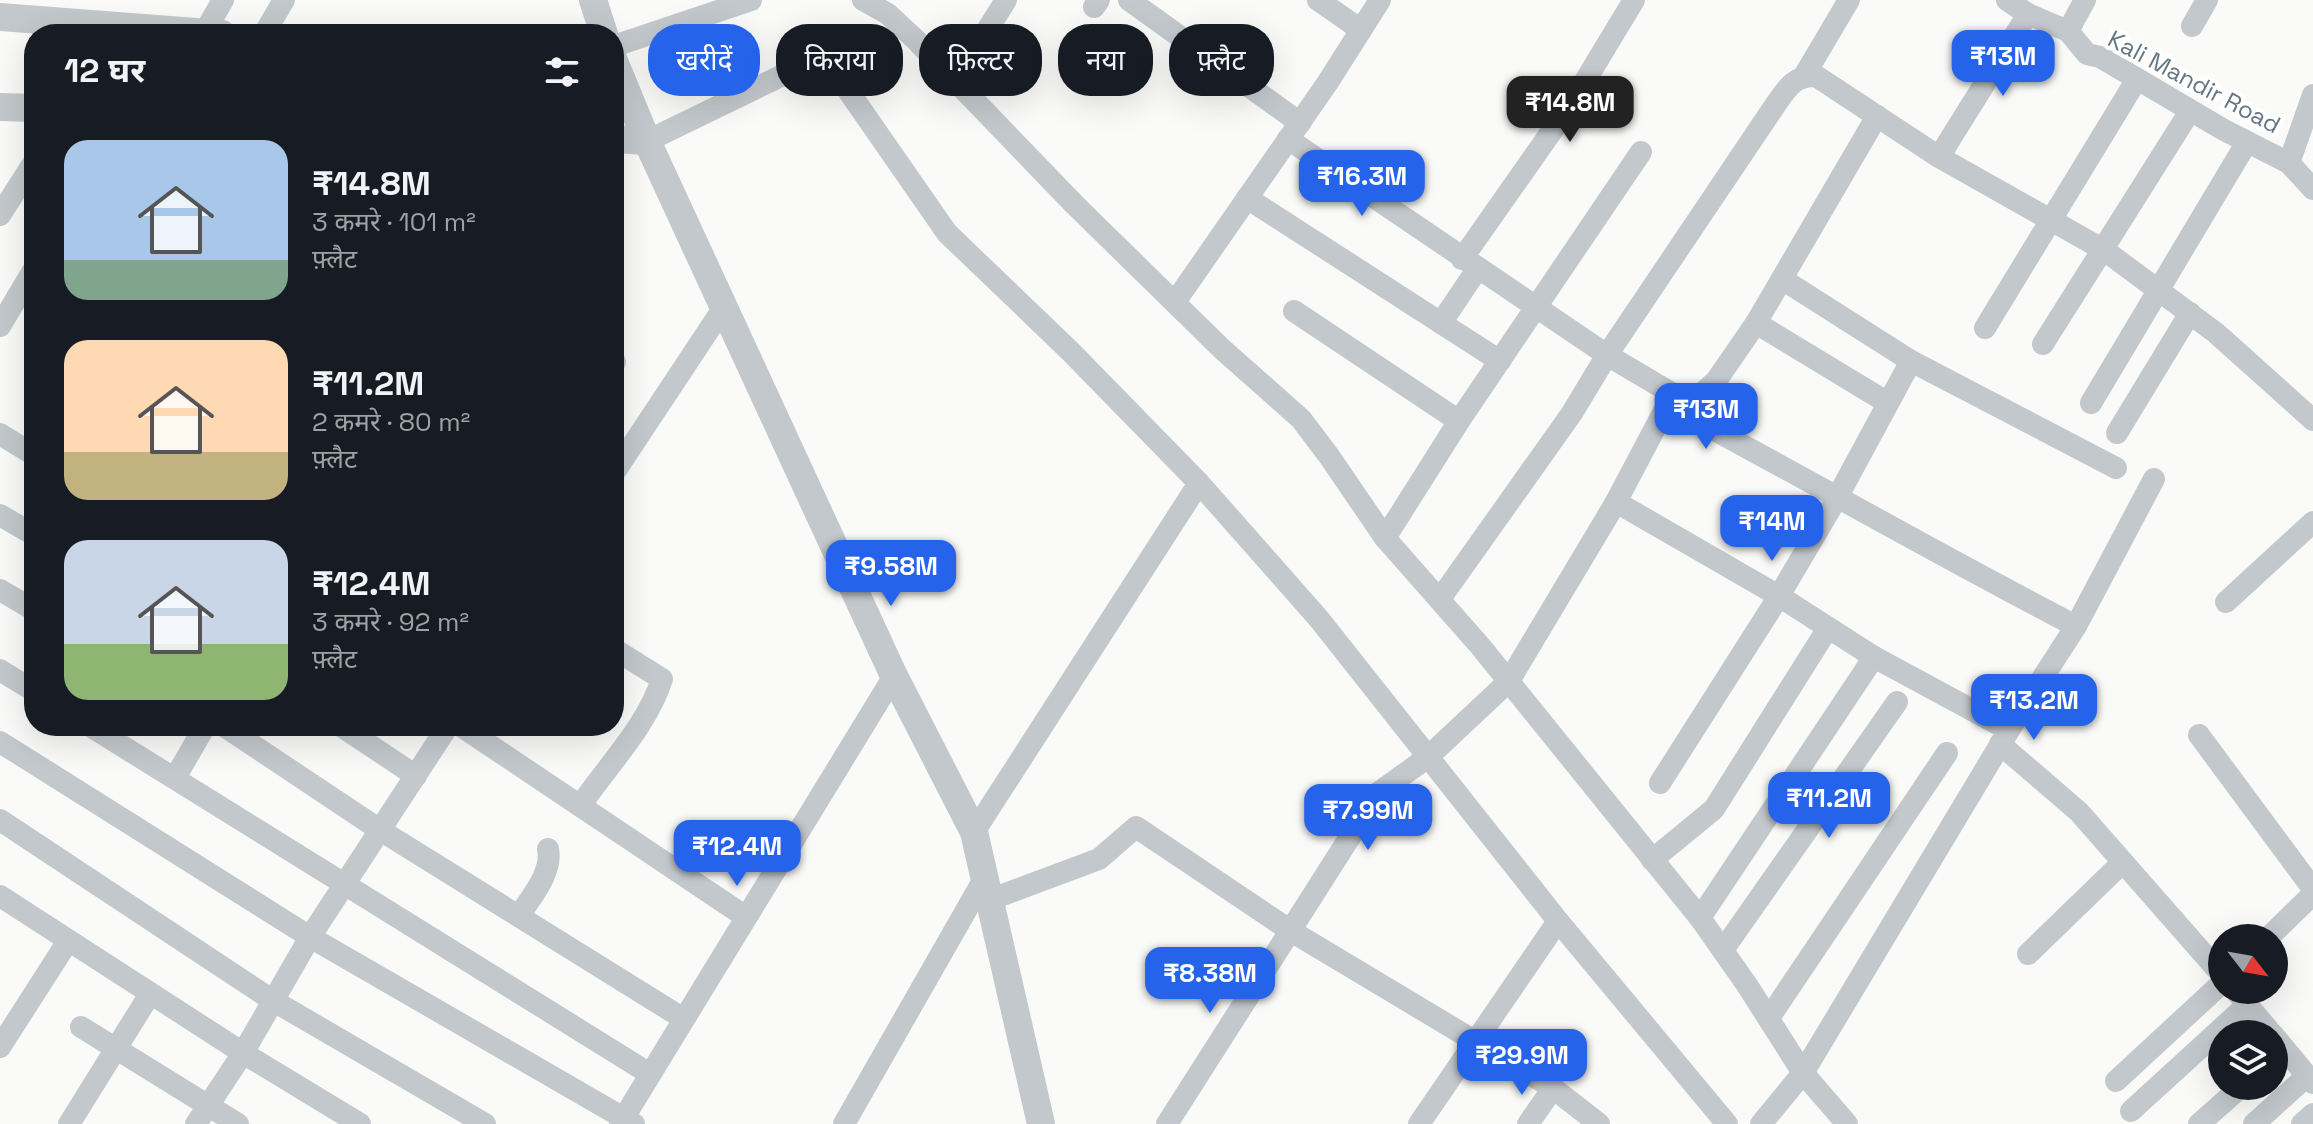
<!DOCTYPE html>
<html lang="hi">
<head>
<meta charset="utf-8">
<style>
	body { margin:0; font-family:"Space Grotesk","Noto Sans Devanagari",sans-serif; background:#20242c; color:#f1f3f6; height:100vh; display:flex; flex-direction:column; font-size:30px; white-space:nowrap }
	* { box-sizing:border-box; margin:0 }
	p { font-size:26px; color:#9ea1a6 }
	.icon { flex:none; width:44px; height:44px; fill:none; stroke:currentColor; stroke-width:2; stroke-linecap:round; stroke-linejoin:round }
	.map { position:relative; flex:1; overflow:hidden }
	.drawer { position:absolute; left:24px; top:24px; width:600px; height:712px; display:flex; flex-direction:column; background:#171b24; border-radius:32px; box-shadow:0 8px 32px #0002 }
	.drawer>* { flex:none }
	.hud { position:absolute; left:648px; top:24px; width:760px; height:72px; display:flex; gap:16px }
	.needle { width:52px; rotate:121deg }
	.fabs { position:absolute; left:2208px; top:924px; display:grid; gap:16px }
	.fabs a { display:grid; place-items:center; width:80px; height:80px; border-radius:50%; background:#171b24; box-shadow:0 8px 32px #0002; font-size:40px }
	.price { position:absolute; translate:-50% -68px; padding:0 18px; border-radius:16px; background:#2563eb; color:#fff; font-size:26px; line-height:52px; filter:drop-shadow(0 2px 4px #0008) }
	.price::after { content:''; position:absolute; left:50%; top:48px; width:24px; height:18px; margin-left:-12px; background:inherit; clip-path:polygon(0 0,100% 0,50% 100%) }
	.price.selected { background:#222; color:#fff }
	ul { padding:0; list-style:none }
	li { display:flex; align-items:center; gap:24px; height:200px; padding:0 40px }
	li span { display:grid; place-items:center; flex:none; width:224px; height:160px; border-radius:24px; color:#555 }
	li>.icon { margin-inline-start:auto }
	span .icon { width:96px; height:96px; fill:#fffc; stroke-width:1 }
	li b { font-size:34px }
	h2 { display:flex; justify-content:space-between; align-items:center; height:96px; padding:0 40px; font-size:34px }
	.tag { padding:0 28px; border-radius:32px; background:#171b24; box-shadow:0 8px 32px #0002; font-size:28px; line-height:72px }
	.tag.selected { background:#2563eb; color:#fff }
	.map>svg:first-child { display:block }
</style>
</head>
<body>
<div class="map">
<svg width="2313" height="1124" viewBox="0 0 2313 1124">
	<rect width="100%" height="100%" fill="#fafaf8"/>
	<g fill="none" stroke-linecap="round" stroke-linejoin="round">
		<!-- minor -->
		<g stroke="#c3c8cc" stroke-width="22">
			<path d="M863 0 888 14 917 41 1074 204 1222 349 1301 419 1329 456 1385 538 1481 647 1700 918 1747 985 1803 1073 1847 1124"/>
			<path d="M1129 0 1300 123"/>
			<path d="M1318 0 1361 30"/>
			<path d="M2007 0 2028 14 2068 31 2087 54 2100 57 2224 130 2289 163 2313 189"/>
			<path d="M1094 7 1099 0"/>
			<path d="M2192 26 2207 0"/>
			<path d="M2068 31 2085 0"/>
			<path d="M204 33 223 0"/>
			<path d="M264 34 284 0"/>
			<path d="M614 46 751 0"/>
			<path d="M1804 76 1849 0"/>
			<path d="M956 80 1006 0"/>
			<path d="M1288 139 1607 355 1690 404 1699 420 1707 426C1830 492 1952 562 2076 626L2009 730 1803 1073 1761 1124"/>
			<path d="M647 141 787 73 818 64 831 70 840 79 947 233 1070 351 1199 483 1319 619 1558 921 1727 1124"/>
			<path d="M1939 157 2028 14"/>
			<path d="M2289 163 2313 95"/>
			<path d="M1247 198 1500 361"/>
			<path d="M0 215 34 162"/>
			<path d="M1462 259 1573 101 1634 0"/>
			<path d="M1782 279 1911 361 2116 468"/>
			<path d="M1175 302 1328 82 1380 0"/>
			<path d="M1294 311 1459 421"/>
			<path d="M1441 323 1478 268"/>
			<path d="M1756 323 1888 403"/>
			<path d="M0 326 34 269"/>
			<path d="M1985 328 2137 79"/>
			<path d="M2043 344 2190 111"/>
			<path d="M614 363 615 362"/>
			<path d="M2091 403 2247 142"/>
			<path d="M1690 404 1716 381 1756 323 1877 116"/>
			<path d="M2117 433 2190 313"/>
			<path d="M0 434 34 455"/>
			<path d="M614 473 724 307"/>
			<path d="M1616 502 1779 596 1874 657 2009 730"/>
			<path d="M0 515 34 535"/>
			<path d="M1385 538 1459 421 1641 152"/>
			<path d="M0 590 34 610"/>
			<path d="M1440 599 1572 413 1607 355 1776 104C1787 88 1795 75 1816 76L1939 157 2104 250 2216 333 2313 420"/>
			<path d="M2226 602 2313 522"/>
			<path d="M2076 626 2154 479"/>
			<path d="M0 670 34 691"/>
			<path d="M90 726 650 1074"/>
			<path d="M224 726 380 830 684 1019"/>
			<path d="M341 726 416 776"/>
			<path d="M461 726 746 917"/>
			<path d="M2199 735 2313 889"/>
			<path d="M0 742 310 937 634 1124"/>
			<path d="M2000 744 2079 812 2222 975"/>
			<path d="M175 778 205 726"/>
			<path d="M1660 783 1779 596 1838 496 1911 361"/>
			<path d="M580 806C608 765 647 726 662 679L614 649"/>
			<path d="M0 820 272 1000 485 1124"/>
			<path d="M974 832 1199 483"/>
			<path d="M1652 860 1714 809 1828 628"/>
			<path d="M0 896 243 1053 360 1124"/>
			<path d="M989 900 1099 859 1136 827 1291 931 1553 1088 1599 1124"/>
			<path d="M519 916C531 897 553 872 548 849"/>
			<path d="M1700 918 1874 657"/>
			<path d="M2268 938 2313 894"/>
			<path d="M1723 950 1897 702"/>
			<path d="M2028 954 2123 862"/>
			<path d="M2235 990 2272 1034"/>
			<path d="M1769 1018 1947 753"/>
			<path d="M81 1027 238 1124"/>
			<path d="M2274 1036 2313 1083"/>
			<path d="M0 1047 68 941"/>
			<path d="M2116 1081 2222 983"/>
			<path d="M2131 1111 2247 1005"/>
			<path d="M69 1124 150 994"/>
			<path d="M196 1124 243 1053 310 937 448 726"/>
			<path d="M620 1124 894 676"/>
			<path d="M844 1124 984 879"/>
			<path d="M1167 1124 1378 793 1428 757 1509 681 1616 502 1673 394"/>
			<path d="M1419 1124 1558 921"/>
			<path d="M1528 1124 1553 1088"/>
			<path d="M2199 1124 2242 1086"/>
			<path d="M2254 1124 2307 1076"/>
			<path d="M2302 1124 2313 1114"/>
		</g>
		<!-- tertiary -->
		<g stroke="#c3c8cc" stroke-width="28">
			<path d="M593 0 604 34"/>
			<path d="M0 17 222 34"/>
			<path d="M614 61 647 141 894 676 974 832 1041 1124"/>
			<path d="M0 107 34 108"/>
			<path d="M614 139 647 141"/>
		</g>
	</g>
	<g text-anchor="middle" stroke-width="8" stroke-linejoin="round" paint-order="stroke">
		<!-- street labels -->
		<g font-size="24" fill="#657683" stroke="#fff">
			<text transform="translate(2194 82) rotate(28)" y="8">Kali Mandir Road</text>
		</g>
	</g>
</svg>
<div class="fabs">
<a><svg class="needle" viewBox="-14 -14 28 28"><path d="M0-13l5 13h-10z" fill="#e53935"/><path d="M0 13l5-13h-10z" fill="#9ea1a6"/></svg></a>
<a><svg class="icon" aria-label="layers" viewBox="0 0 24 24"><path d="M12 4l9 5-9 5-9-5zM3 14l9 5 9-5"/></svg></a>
</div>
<b class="price" style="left:2003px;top:98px">₹13M</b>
<b class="price selected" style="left:1570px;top:144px">₹14.8M</b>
<b class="price" style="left:1362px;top:218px">₹16.3M</b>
<b class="price" style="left:1706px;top:451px">₹13M</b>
<b class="price" style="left:1772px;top:563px">₹14M</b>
<b class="price" style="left:891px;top:608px">₹9.58M</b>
<b class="price" style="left:2034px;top:742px">₹13.2M</b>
<b class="price" style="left:1829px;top:840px">₹11.2M</b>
<b class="price" style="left:1368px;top:852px">₹7.99M</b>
<b class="price" style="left:737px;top:888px">₹12.4M</b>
<b class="price" style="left:1210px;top:1015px">₹8.38M</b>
<b class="price" style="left:1522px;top:1097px">₹29.9M</b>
<div class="hud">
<a class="tag selected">खरीदें</a>
<a class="tag">किराया</a>
<a class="tag">फ़िल्टर</a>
<a class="tag">नया</a>
<a class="tag">फ़्लैट</a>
</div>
<section class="drawer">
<h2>12 घर<svg class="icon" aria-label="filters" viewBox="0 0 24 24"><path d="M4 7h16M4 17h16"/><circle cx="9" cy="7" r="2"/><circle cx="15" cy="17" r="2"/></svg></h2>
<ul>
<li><span style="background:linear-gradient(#a9c7e8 75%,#7fa58c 0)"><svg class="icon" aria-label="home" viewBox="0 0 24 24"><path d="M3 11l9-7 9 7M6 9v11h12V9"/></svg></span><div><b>₹14.8M</b><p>3 कमरे · 101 m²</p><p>फ़्लैट</p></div></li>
<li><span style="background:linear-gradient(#ffd9b3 70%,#c2b280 0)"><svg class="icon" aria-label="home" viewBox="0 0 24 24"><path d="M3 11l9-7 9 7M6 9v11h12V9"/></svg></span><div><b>₹11.2M</b><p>2 कमरे · 80 m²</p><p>फ़्लैट</p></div></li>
<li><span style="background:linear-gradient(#c9d6e8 65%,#8fb573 0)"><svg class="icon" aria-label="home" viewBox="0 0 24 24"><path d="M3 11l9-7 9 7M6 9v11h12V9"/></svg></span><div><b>₹12.4M</b><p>3 कमरे · 92 m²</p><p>फ़्लैट</p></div></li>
</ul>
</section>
</div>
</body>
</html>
